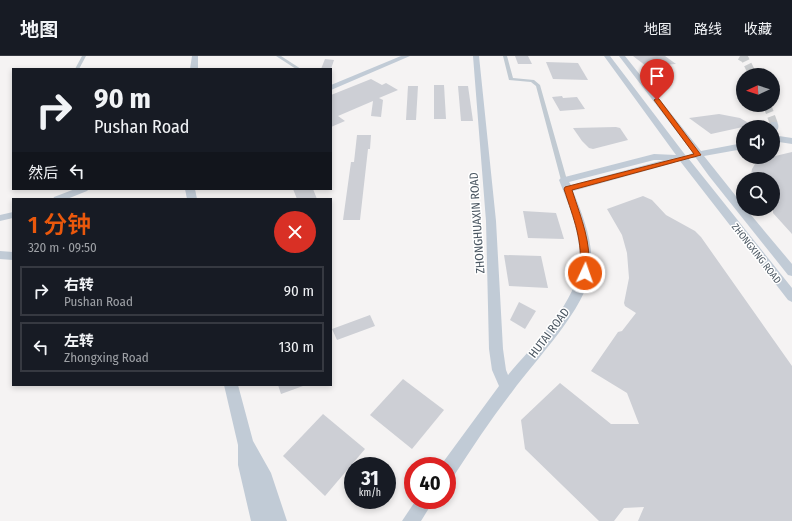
<!DOCTYPE html>
<html lang="zh">
<meta charset="utf-8">
<style>
:root{--surface:#171b24;--page:#242831;--text:#f1f3f6;--muted:#9ea1a6;--line:#363941;--accent:#ea580c}
body{margin:0;font-family:"Fira Sans Condensed","Noto Sans SC",sans-serif;background:var(--page);color:var(--text);height:100vh;display:flex;flex-direction:column;font-size:15px;white-space:nowrap}
*{box-sizing:border-box;margin:0}
p{font-size:13px;color:var(--muted)}
.icon{flex:none;width:22px;height:22px;fill:none;stroke:currentColor;stroke-width:2;stroke-linecap:round;stroke-linejoin:round}
.map{position:relative;flex:1;overflow:hidden}
.panel{position:absolute;left:12px;top:142px;width:320px;height:188px;display:flex;flex-direction:column;background:var(--surface);border-radius:0px;box-shadow:0 2px 6px #0003}
.panel>*{flex:none}
.guide{position:absolute;left:12px;top:12px;width:320px;height:122px;border-radius:0px;box-shadow:0 2px 6px #0003;background:#171b24;color:var(--text);overflow:hidden}
.needle{width:26px;rotate:266deg}
.tools{position:absolute;left:736px;top:12px;display:grid;gap:8px}
.tools a{display:grid;place-items:center;width:44px;height:44px;border-radius:50%;background:var(--surface);box-shadow:0 2px 6px #0003;font-size:20px}
.speed{position:absolute;left:344px;top:401px;display:flex;gap:8px;font-size:20px;font-weight:700;text-align:center}
.speed>*{display:grid;place-content:center;width:52px;height:52px;border-radius:50%;background:var(--surface);box-shadow:0 2px 6px #0003;line-height:1}
.speed small{font-size:10px;font-weight:400}
.speed .limit{border:6px solid #d22;background:#fff;color:#111}
.pin{position:absolute;display:grid;place-items:center;width:34px;height:34px;color:#fff;margin:-41px -17px;border-radius:50% 50% 50% 0;rotate:-45deg;box-shadow:0 0 4px #0007}
.pin .icon{rotate:45deg}
.me{position:absolute;width:44px;margin:-22px;rotate:3deg;stroke-linejoin:round;filter:drop-shadow(0 0 3px #0008)}
.turn{display:flex;align-items:center;gap:14px;height:84px;padding:0 16px;font-size:18px}
.turn .icon{width:52px;height:52px;stroke-width:2.5}
.turn b{display:block;font-size:28px;line-height:34px}
.then{display:flex;align-items:center;height:38px;padding:0 16px;background:#0003;gap:8px;font-size:15px}
.round{display:grid;place-items:center;flex:none;width:42px;height:42px;border-radius:21px;background:var(--page)}
.overview{display:flex;align-items:center;justify-content:space-between;height:68px;padding:0 16px}
h1{font-size:24px;font-weight:600;line-height:30px;color:var(--accent)}
ul{padding:0;list-style:none}
li{display:flex;align-items:center;gap:12px;height:50px;margin:0 8px 6px;padding:0 8px;border:2px solid var(--line);border-radius:0px}
li div{flex:1}
li b{display:block;font-size:15px}
li em{font-style:normal}
header{display:flex;align-items:center;gap:24px;box-sizing:border-box;height:56px;padding:0 20px;background:var(--surface);border-bottom:1px solid var(--line)}
header strong{font-size:19px}
nav{display:flex;gap:22px;margin-inline-start:auto;font-size:14px}
.map>svg:first-child{display:block}
</style>
<header>
<strong>地图</strong>
<nav><a>地图</a><a>路线</a><a>收藏</a></nav>
</header>
<div class="map">
<svg width="792" height="465" viewBox="0 0 792 465">
<rect width="100%" height="100%" fill="#f5f3f3"/>
<!-- building -->
<g fill="#cdcfd5">
<polygon points="515,0 528,0 532,8 518,8"/>
<polygon points="633,0 665,0 676,8 646,10"/>
<polygon points="325,3 334,4 331,13 321,13"/>
<polygon points="546,6 578,7 588,24 553,23"/>
<polygon points="371,23 382,29 386,27 398,34 379,42 383,44 381,61 371,60 373,45 338,60 345,65 331,71 331,39"/>
<polygon points="434,29 444,29 446,63 434,63"/>
<polygon points="408,30 418,30 416,64 406,64"/>
<polygon points="458,30 468,30 473,65 461,65"/>
<polygon points="562,40 563,42 577,41 585,53 560,55 552,41"/>
<polygon points="719,58 740,62 752,69 711,78 689,62"/>
<polygon points="616,71 620,72 628,84 593,93 589,92 582,85 573,72"/>
<polygon points="357,79 371,79 370,93 368,93 360,164 343,164 351,106 354,106"/>
<polygon points="792,96 792,178 773,157 773,123 753,123 751,118 752,113 755,108 771,101"/>
<polygon points="293,133 313,133 317,143 297,143"/>
<polygon points="643,140 652,144 666,159 695,175 701,181 792,310 792,465 638,465 644,451 624,452 614,465 599,465 525,393 521,364 560,327 611,368 639,368 627,337 591,315 618,276 622,275 636,257 625,250 624,247 629,222 627,197 622,179 607,153"/>
<polygon points="523,155 556,157 564,183 528,182"/>
<polygon points="504,199 541,200 548,232 509,230"/>
<polygon points="519,246 536,255 525,273 510,264"/>
<polygon points="370,259 375,270 337,284 332,273"/>
<polygon points="403,323 444,354 412,393 370,359"/>
<polygon points="278,329 303,329 303,330 281,338"/>
<polygon points="323,358 365,393 325,440 283,400"/>
</g>
<g fill="none" stroke-linecap="round" stroke-linejoin="round">
<!-- secondary-tunnel -->
<g stroke="#caccce" stroke-width="8" stroke-dasharray="8 4" stroke-linecap="butt">
<polyline points="740,0 745,3 753,19"/>
<polyline points="767,49 774,68"/>
</g>
<!-- street -->
<g fill="#c1cad2" fill-rule="evenodd">
<polygon points="82,0 86,0 79,13 75,13"/>
<polygon points="276,0 281,0 301,13 296,13"/>
<polygon points="503,0 507,0 513,22 534,24 540,29 567,124 566,125 562,125 561,124 536,30 531,26 509,24"/>
</g>
<!-- secondary -->
<g fill="#c1cbd6" fill-rule="evenodd">
<polygon points="192,0 198,0 198,13 190,13"/>
<polygon points="401,0 410,0 331,34 331,29"/>
<path d="M473 0H479L496 165 503 293 506 314 508 319C534 288 579 245 580 204 580 176 569 149 559 124L561 122 654 98 676 99 604 0H610L686 100 693 97 619 0H625L701 95 743 87V93L704 100 743 149V153H746L792 208V220L788 219 709 120 696 102H688L792 232V246L788 244 680 105 675 104 674 107 573 135C583 160 594 187 591 214 586 253 535 304 512 336 491 363 472 392 453 421L447 423V410L441 409 499 330 492 314 489 293 486 165ZM654 104H664L571 129 569 126Z"/>
<path d="M771 66H777C780 71 778 75 773 77V71H770Z"/>
<polygon points="779,80 792,82 792,88 779,86 773,87 773,81"/>
<polygon points="75,133 89,133 87,135 67,143 53,143 54,141"/>
<polygon points="185,133 195,133 197,143 187,143"/>
<polygon points="13,156 13,162 0,165 0,159"/>
<polygon points="0,195 13,196 13,204 0,203"/>
<polygon points="224,329 238,329 253,385 271,417 287,465 269,465 264,446 269,465 251,465 238,409 238,389"/>
<polygon points="416,444 434,444 421,465 402,465"/>
</g>
</g>
<!-- route -->
<path fill="#ea580c" stroke="#983908" d="M657 42 659 43 701 99 572 134C582 165 591 185 589 217L585 221 582 220 580 217C583 184 574 164 564 133L565 131 694 98 654 44Z"/>
<g text-anchor="middle" stroke-width="3" stroke-linejoin="round" paint-order="stroke">
<!-- far-street labels -->
<g font-size="10" fill="#4a5661" stroke="#fff">
<text transform="translate(757 197) rotate(52)" y="4">ZHONGXING ROAD</text>
</g>
<!-- street labels -->
<g font-size="12" fill="#4a5661" stroke="#fff">
<text transform="translate(477 167) rotate(-94)" y="4">ZHONGHUAXIN ROAD</text>
<text transform="translate(549 277) rotate(-53)" y="4">HUTAI ROAD</text>
</g>
</g>
</svg>
<div class="tools">
<a><svg class="needle" viewBox="-14 -14 28 28"><path d="M0-13l5 13h-10z" fill="#e53935"/><path d="M0 13l5-13h-10z" fill="#9ea1a6"/></svg></a>
<a><svg class="icon" aria-label="sound" viewBox="0 0 24 24"><path d="M4 9h4l5-4v14l-5-4H4zM17 9q2 3 0 6"/></svg></a>
<a><svg class="icon" aria-label="search" viewBox="0 0 24 24"><circle cx="10" cy="10" r="6"/><path d="M15 15l6 6"/></svg></a>
</div>
<div class="speed"><div>31<small>km/h</small></div><div class="limit">40</div></div>
<div class="pin" style="left:657px;top:44px;background:#d93025"><svg class="icon" aria-label="arrive" viewBox="0 0 24 24"><path d="M6 21V4h12l-3 4 3 4H6"/></svg></div>
<svg class="me" style="left:585px;top:217px" viewBox="-20 -20 40 40"><circle r="17" fill="#ea580c" stroke="#fff" stroke-width="3"/><path d="M0-11L8 9 0 5-8 9z" fill="#fff"/></svg>
<div class="guide">
<div class="turn"><svg class="icon" aria-label="right" viewBox="0 0 24 24"><path d="M7 20v-9h11M14 6l5 5-5 5"/></svg><div><b>90 m</b>Pushan Road</div></div>
<div class="then">然后<svg class="icon" aria-label="left" viewBox="0 0 24 24"><path d="M17 20v-9H6M10 6l-5 5 5 5"/></svg></div>
</div>
<section class="panel">
<div class="overview"><div><h1>1 分钟</h1><p>320 m · 09:50</p></div><a class="round" style="background:#d93025;color:#fff"><svg class="icon" aria-label="close" viewBox="0 0 24 24"><path d="M6 6l12 12M18 6L6 18"/></svg></a></div>
<ul>
<li><svg class="icon" aria-label="right" viewBox="0 0 24 24"><path d="M7 20v-9h11M14 6l5 5-5 5"/></svg><div><b>右转</b><p>Pushan Road</p></div><em>90 m</em></li>
<li><svg class="icon" aria-label="left" viewBox="0 0 24 24"><path d="M17 20v-9H6M10 6l-5 5 5 5"/></svg><div><b>左转</b><p>Zhongxing Road</p></div><em>130 m</em></li>
</ul>
</section>
</div>
